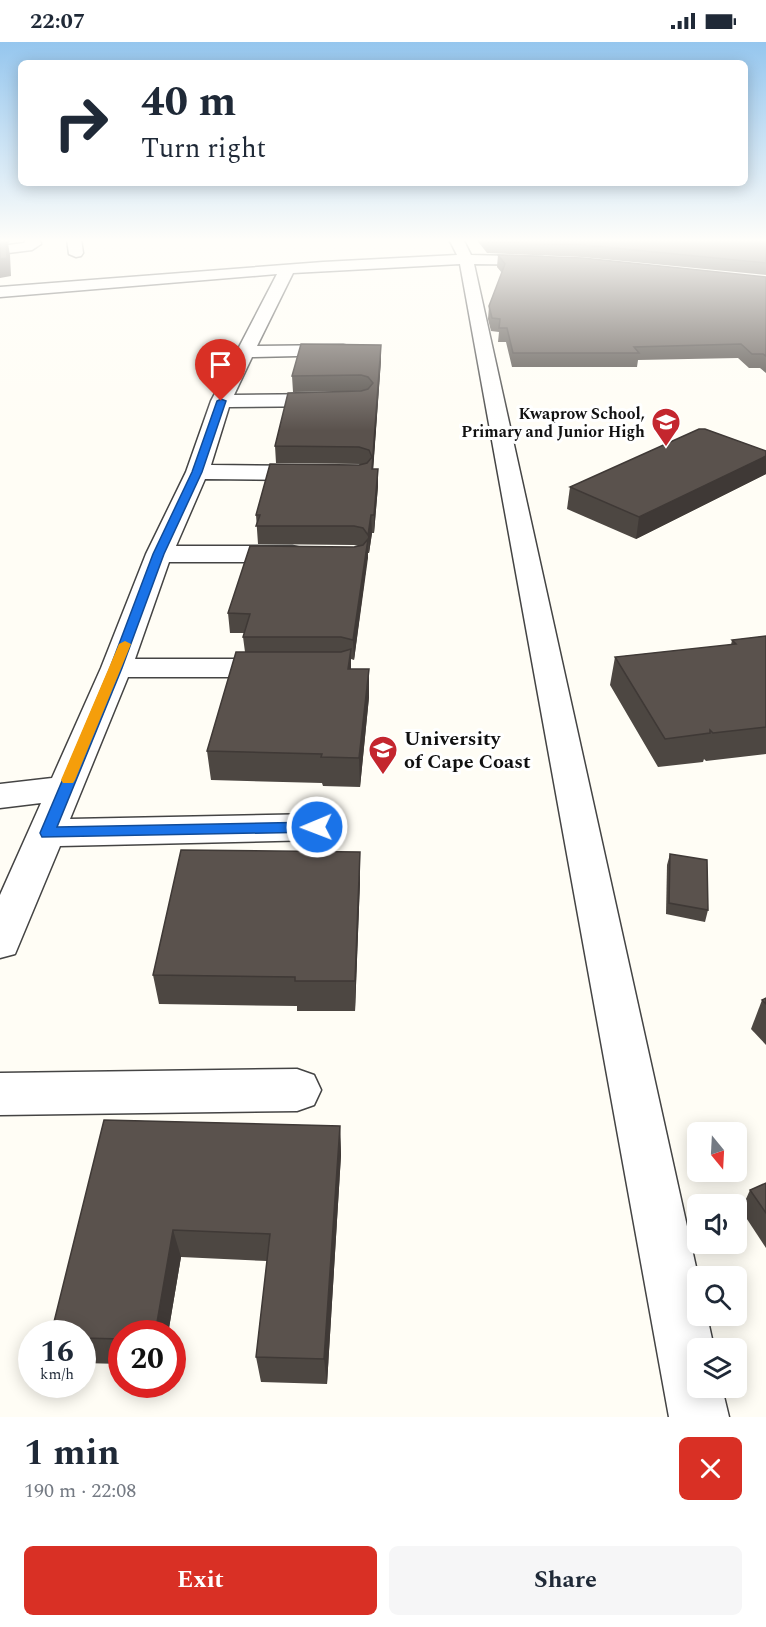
<!DOCTYPE html>
<meta charset="utf-8">
<style>
:root{--surface:#fff;--page:#f6f6f7;--text:#1f2937;--muted:#747a83;--accent:#d93025}
body{margin:0;font-family:Spectral,serif;background:var(--page);color:var(--text);height:100vh;display:flex;flex-direction:column;font-size:22px;white-space:nowrap}
*{box-sizing:border-box;margin:0}
p{font-size:20px;color:var(--muted)}
.icon{flex:none;width:33px;height:33px;fill:none;stroke:currentColor;stroke-width:2;stroke-linecap:round;stroke-linejoin:round}
.map{position:relative;height:1375px;overflow:hidden}
.panel{display:flex;flex-direction:column;background:var(--surface);flex:1}
.panel>*{flex:none}
.banner{position:absolute;left:18px;top:18px;width:730px;height:126px;border-radius:9px;box-shadow:0 3px 15px #0003;background:#fff;color:var(--text);overflow:hidden}
.needle{width:39px;rotate:162deg}
.buttons{position:absolute;left:687px;top:1080px;display:grid;gap:12px}
.buttons a{display:grid;place-items:center;width:60px;height:60px;border-radius:9px;background:var(--surface);box-shadow:0 3px 15px #0003;font-size:30px}
.speed{position:absolute;left:18px;top:1278px;display:flex;gap:12px;font-size:30px;font-weight:700;text-align:center}
.speed>*{display:grid;place-content:center;width:78px;height:78px;border-radius:50%;background:var(--surface);box-shadow:0 3px 15px #0003;line-height:1}
.speed small{font-size:15px;font-weight:400}
.speed .limit{border:9px solid #d22;background:#fff;color:#111}
.pin{position:absolute;display:grid;place-items:center;width:51px;height:51px;color:#fff;margin:-62px -26px;border-radius:50% 50% 50% 0;rotate:-45deg;box-shadow:0 0 6px #0007}
.pin .icon{rotate:45deg}
.me{position:absolute;width:66px;margin:-33px;rotate:269deg;stroke-linejoin:round;filter:drop-shadow(0 0 4px #0008)}
.turn{display:flex;align-items:center;gap:21px;height:126px;padding:0 24px;font-size:27px}
.turn .icon{width:78px;height:78px;stroke-width:2.5}
.turn b{display:block;font-size:42px;line-height:51px}
.round{display:grid;place-items:center;flex:none;width:63px;height:63px;border-radius:9px;background:var(--page)}
.overview{display:flex;align-items:center;justify-content:space-between;height:102px;padding:0 24px}
h1{font-size:36px;font-weight:700;line-height:45px}
.primary-button{display:flex;gap:12px;margin-top:auto;padding:12px 24px}
.primary-button a{flex:1;height:69px;border-radius:9px;background:var(--accent);color:#fff;font-size:24px;font-weight:700;line-height:69px;text-align:center}
.primary-button a+a{background:var(--page);color:var(--text)}
.status{display:flex;justify-content:space-between;align-items:center;height:42px;padding:0 30px;background:var(--surface);direction:ltr}
.status svg{height:16px;fill:currentColor}
.map>svg:first-child{display:block}
</style>
<div class="status"><b>22:07</b><svg viewBox="0 0 49 12"><path d="M0 12V9h3v3zM5 12V6h3v6zM10 12V3h3v9zM15 12V0h3v12zM26 1h20v11H26zM47 4h2v5h-2z"/></svg></div>
<div class="map">
<svg width="766" height="1375" viewBox="0 0 766 1375">
<rect width="100%" height="100%" fill="#fffdf5"/>
<g fill="none" stroke-linecap="round" stroke-linejoin="round">
<!-- minor casing -->
<g stroke="#444" stroke-width="3">
<g id="minor">
<polygon points="26,197 40,197 41,202 32,208 0,212 0,204 24,201"/>
<polygon points="67,197 81,197 83,211 81,214 76,215 69,212"/>
<polygon points="449,197 463,197 471,213 543,215 550,219 543,223 474,222 698,1234 698,1274 707,1274 714,1306 698,1306 698,1346 722,1346 729,1375 669,1375 460,222 293,231 257,304 343,303 349,304 352,308 349,312 343,313 252,315 234,353 332,352 339,354 342,358 339,362 332,364 229,365 211,423 312,424 320,426 323,431 320,436 312,438 205,437 176,504 292,504 301,506 305,512 301,518 292,520 169,520 135,617 277,617 288,620 292,626 288,632 277,635 128,635 70,777 317,772 330,776 335,785 330,794 317,798 60,804 15,912 0,916 0,853 41,761 0,766 0,742 52,736 101,626 146,512 186,430 211,359 277,232 0,255 0,245 323,220 457,213"/>
<polygon points="297,1027 314,1033 321,1048 314,1063 297,1069 0,1073 0,1031"/>
</g>
</g>
<!-- minor -->
<use href="#minor" fill="#fff" fill-rule="evenodd"/>
</g>
<!-- wall -->
<g fill="#4d4742">
<polygon points="476,197 740,197 766,198 766,233 582,215 487,211"/>
<polygon points="498,213 766,235 766,331 760,326 749,326 738,316 638,318 637,325 512,325 506,300 498,300 499,290 491,289 488,277 489,264 502,231 497,225"/>
<polygon points="381,318 373,427 378,427 378,444 374,491 372,491 369,511 368,511 354,618 351,617 351,627 369,655 360,745 323,744 322,741 211,738 207,709 245,610 243,595 244,591 230,591 228,571 354,505 358,504 354,503 258,502 256,473 361,422 276,421 275,404 362,349 293,350 292,334"/>
<polygon points="766,409 766,432 636,497 567,467 570,445"/>
<polygon points="766,594 766,712 706,719 704,717 703,720 658,725 610,643 615,615 731,603 732,598"/>
<polygon points="670,812 708,868 705,880 666,872 667,823"/>
<polygon points="360,839 355,969 297,969 297,964 159,962 153,933"/>
<polygon points="766,956 766,1003 751,987 762,958"/>
<polygon points="104,1078 340,1084 341,1113 327,1342 261,1340 256,1315 267,1219 181,1215 168,1292 122,1292 122,1322 82,1321 82,1292"/>
<polygon points="766,1141 766,1206 741,1168 750,1148"/>
</g>
<!-- shaded-wall -->
<g fill="#3f3936">
<polygon points="0,197 10,197 10,200 8,201 10,213 11,234 0,236"/>
<polygon points="381,303 381,318 372,444 372,427"/>
<polygon points="766,414 766,432 636,497 639,475"/>
<polygon points="378,427 378,444 374,491 374,473"/>
<polygon points="371,473 372,491 369,511 368,493"/>
<polygon points="368,497 368,516 354,618 353,598"/>
<polygon points="351,607 351,635 348,627"/>
<polygon points="369,627 369,655 360,745 359,716"/>
<polygon points="360,810 360,839 355,969 355,939"/>
<polygon points="340,1084 341,1113 327,1342 324,1317"/>
<polygon points="173,1188 181,1215 168,1292 155,1292"/>
</g>
<!-- building -->
<g fill="#5a524d" stroke="#3f3936" stroke-width="1.5">
<polygon points="0,197 6,197 7,216 0,217"/>
<polygon points="485,197 740,197 766,198 766,221 584,203 488,200"/>
<polygon points="498,213 583,216 766,235 766,314 763,312 752,312 741,302 634,305 639,311 513,311 507,286 499,286 500,277 492,276 489,264 505,222"/>
<polygon points="301,302 381,303 372,427 378,427 374,473 371,473 368,493 363,486 354,484 256,484 260,473 256,473 270,422 359,423 367,421 372,415 369,408 359,405 275,404 288,351 361,349 368,347 373,341 368,335 361,333 292,334"/>
<polygon points="699,387 705,387 766,409 766,414 639,475 570,445"/>
<polygon points="368,497 353,598 341,595 243,595 250,572 228,571 250,504 354,505 363,503"/>
<polygon points="766,594 766,685 713,691 710,688 710,691 665,697 615,615 736,602 732,598"/>
<polygon points="351,607 348,627 369,627 359,716 321,715 322,712 207,709 236,610 341,610"/>
<polygon points="181,808 360,810 355,939 295,939 295,935 153,933"/>
<polygon points="670,812 707,818 708,868 669,861"/>
<polygon points="766,956 766,962 762,958"/>
<polygon points="104,1078 340,1084 324,1317 256,1315 270,1192 173,1188 155,1292 122,1292 122,1297 82,1296 82,1292 51,1292"/>
<polygon points="766,1141 766,1171 750,1148"/>
</g>
<!-- sky -->
<linearGradient id="sky" x2="0" y2="1"><stop stop-color="#95c6ee"/><stop offset="0.51" stop-color="#fffefa"/><stop offset="1" stop-color="#fffefa" stop-opacity="0"/></linearGradient>
<rect width="766" height="389" fill="url(#sky)"/>
<!-- route -->
<polygon fill="#1a73e8" stroke="#114b97" stroke-width="1.5" points="221,357 226,359 202,430 164,512 122,626 57,785 317,780 322,781 324,785 322,789 317,790 42,795 40,791 110,626 153,512 192,430 217,359"/>
<!-- slow -->
<polygon fill="#f59e0b" points="125,599 131,602 75,738 73,741 63,741 61,738 119,602"/>
<!-- icons -->
<defs>
<g id="school-pin" transform="scale(1.5)"><path d="M0 17L-7.5 6A9.5 9.5 0 1 1 7.5 6Z" fill="#c4262e" stroke="#fff"/><path d="M0-5L7-2L0 1L-7-2ZM-4 1L0 2.5L4 1V4Q0 6-4 4Z" fill="#fff"/></g>
<g id="university-pin" transform="scale(1.5)"><path d="M0 17L-7.5 6A9.5 9.5 0 1 1 7.5 6Z" fill="#c4262e" stroke="#fff"/><path d="M0-5L7-2L0 1L-7-2ZM-4 1L0 2.5L4 1V4Q0 6-4 4Z" fill="#fff"/></g>
</defs>
<g fill-rule="evenodd">
<use href="#school-pin" x="666" y="380"/>
<use href="#university-pin" x="383" y="708"/>
</g>
<g text-anchor="middle" stroke-width="6" stroke-linejoin="round" paint-order="stroke">
<!-- far-poi labels -->
<g font-size="16" font-weight="bold" fill="#111" stroke="#fff" text-anchor="end">
<text x="645" y="377">Kwaprow School,<tspan x="645" dy="18">Primary and Junior High</tspan></text>
</g>
<!-- poi labels -->
<g font-size="20" font-weight="bold" fill="#111" stroke="#fff" text-anchor="start">
<text x="404" y="703">University<tspan x="404" dy="23">of Cape Coast</tspan></text>
</g>
</g>
</svg>
<div class="buttons">
<a><svg class="needle" viewBox="-14 -14 28 28"><path d="M0-13l5 13h-10z" fill="#e53935"/><path d="M0 13l5-13h-10z" fill="#747a83"/></svg></a>
<a><svg class="icon" aria-label="sound" viewBox="0 0 24 24"><path d="M4 9h4l5-4v14l-5-4H4zM17 9q2 3 0 6"/></svg></a>
<a><svg class="icon" aria-label="search" viewBox="0 0 24 24"><circle cx="10" cy="10" r="6"/><path d="M15 15l6 6"/></svg></a>
<a><svg class="icon" aria-label="layers" viewBox="0 0 24 24"><path d="M12 4l9 5-9 5-9-5zM3 14l9 5 9-5"/></svg></a>
</div>
<div class="speed"><div>16<small>km/h</small></div><div class="limit">20</div></div>
<div class="pin" style="left:221px;top:359px;background:#d93025"><svg class="icon" aria-label="arrive" viewBox="0 0 24 24"><path d="M6 21V4h12l-3 4 3 4H6"/></svg></div>
<svg class="me" style="left:317px;top:785px" viewBox="-20 -20 40 40"><circle r="17" fill="#1a73e8" stroke="#fff" stroke-width="3"/><path d="M0-11L8 9 0 5-8 9z" fill="#fff"/></svg>
<div class="banner">
<div class="turn"><svg class="icon" aria-label="right" viewBox="0 0 24 24"><path d="M7 20v-9h11M14 6l5 5-5 5"/></svg><div><b>40 m</b>Turn right</div></div>
</div>
</div>
<section class="panel">
<div class="overview"><div><h1>1 min</h1><p>190 m · 22:08</p></div><a class="round" style="background:#d93025;color:#fff"><svg class="icon" aria-label="close" viewBox="0 0 24 24"><path d="M6 6l12 12M18 6L6 18"/></svg></a></div>
<div class="primary-button"><a>Exit</a><a>Share</a></div>
</section>
